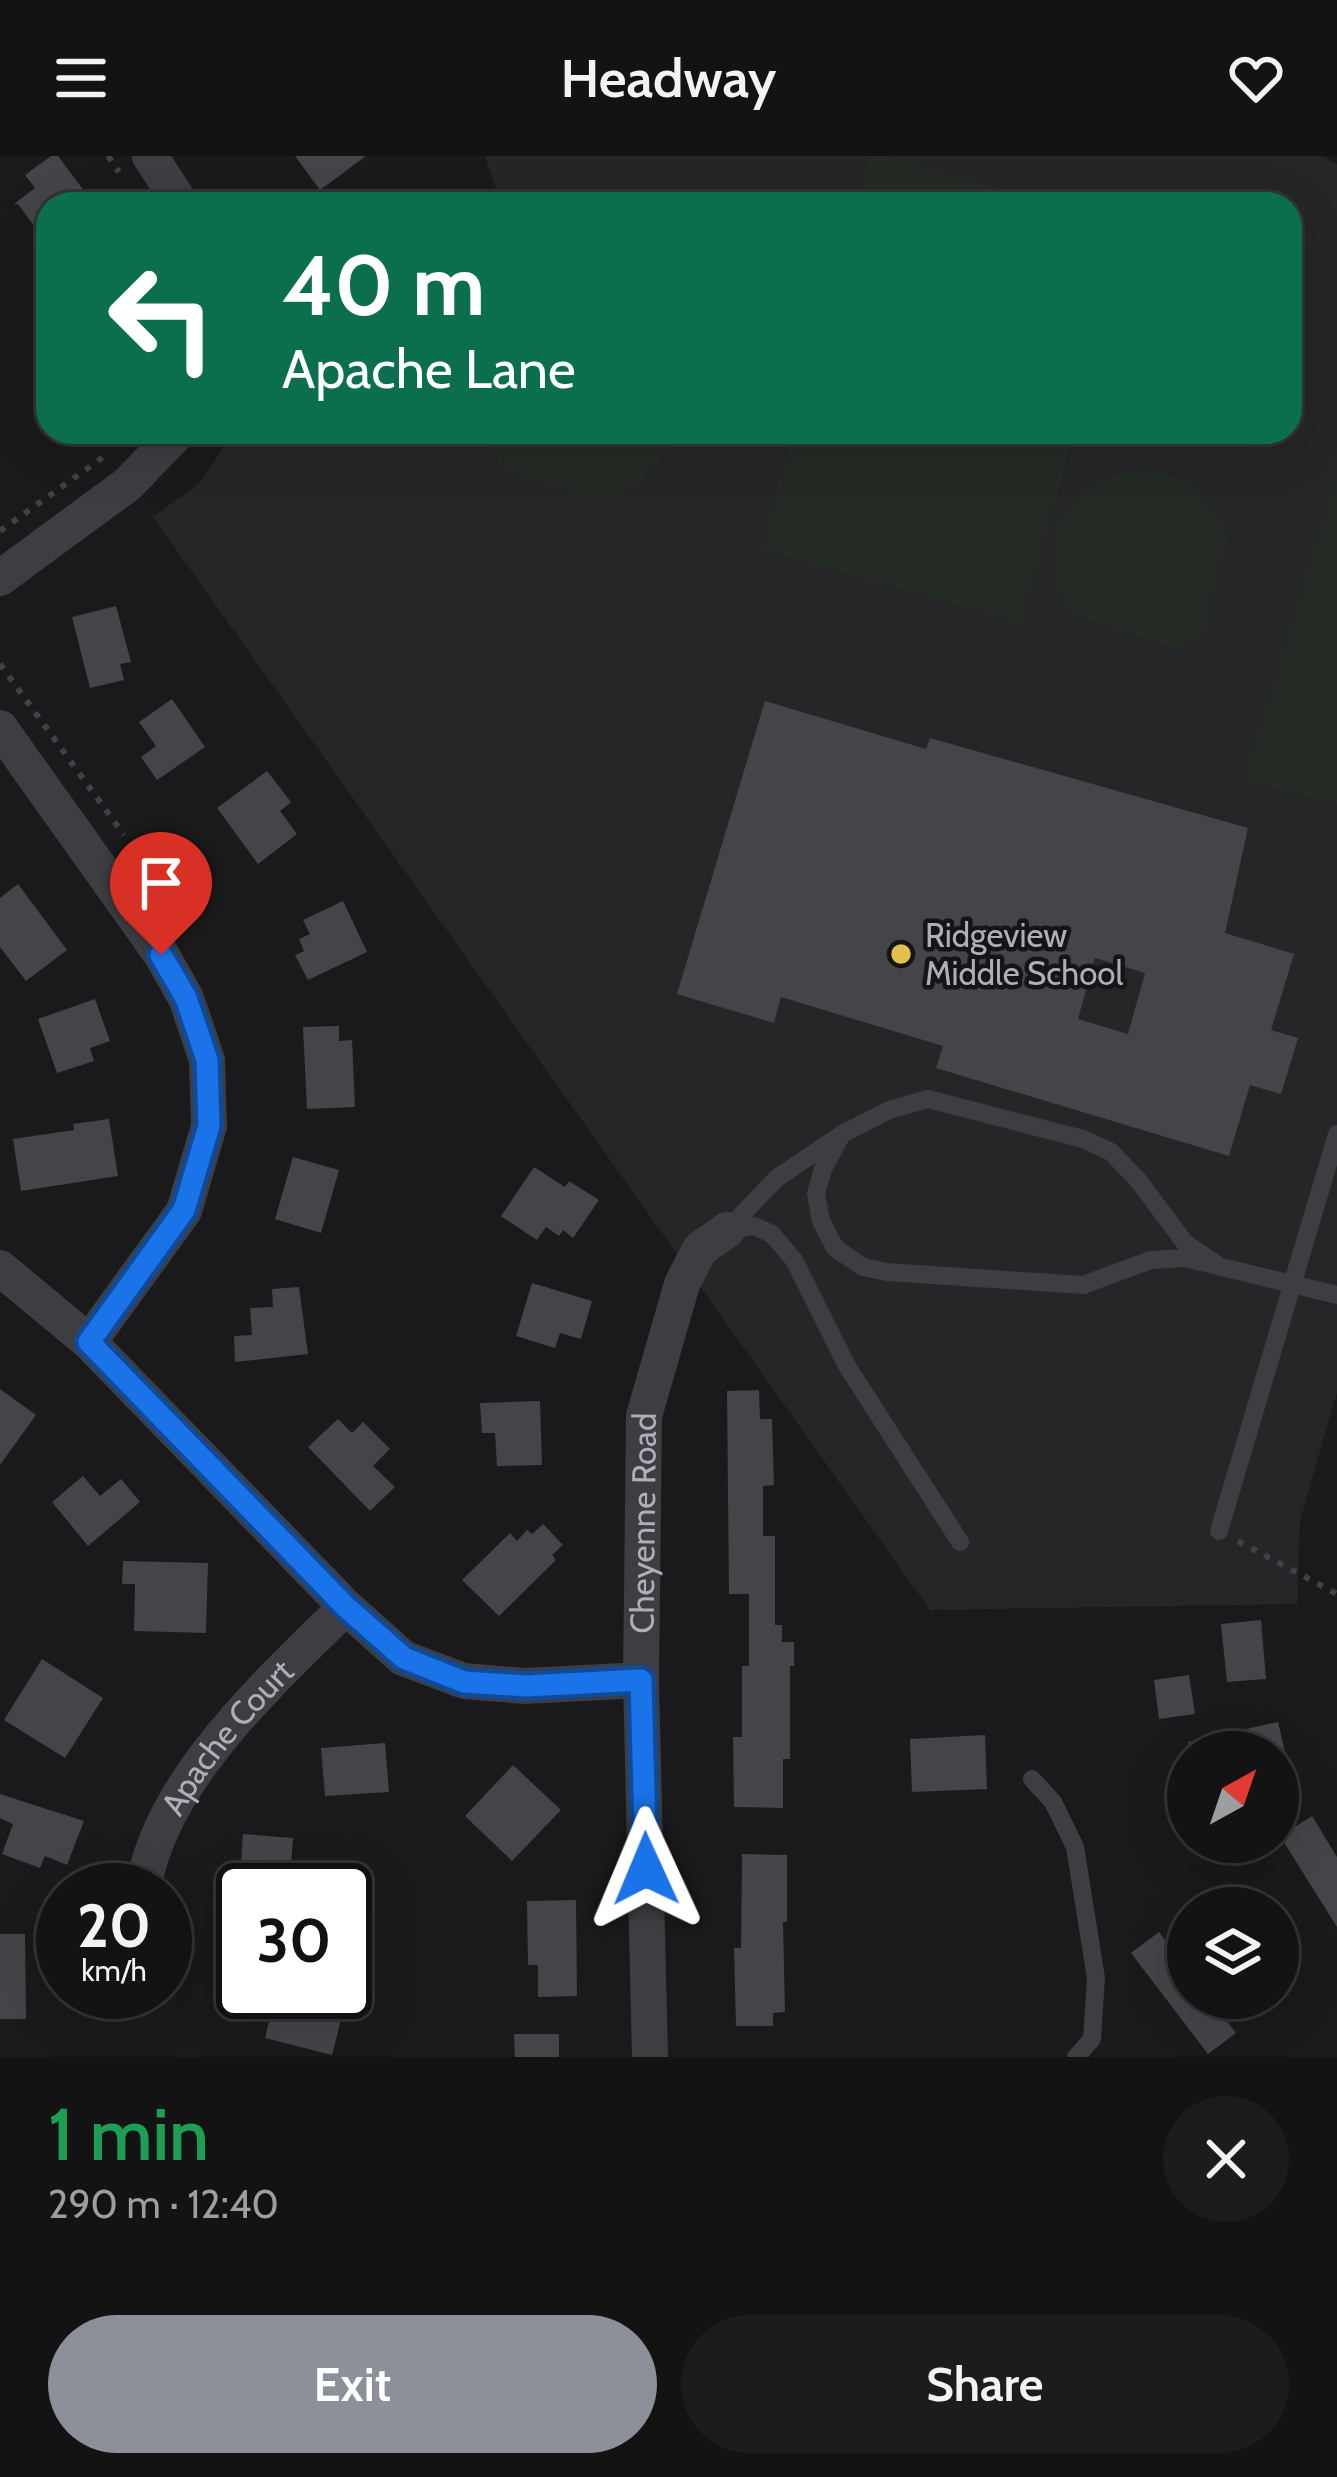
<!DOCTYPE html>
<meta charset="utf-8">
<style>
:root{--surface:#141314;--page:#1d1c1d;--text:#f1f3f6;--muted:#9d9ea0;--line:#333234;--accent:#8c9099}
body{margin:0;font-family:Cabin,sans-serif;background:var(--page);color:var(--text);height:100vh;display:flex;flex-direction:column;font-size:45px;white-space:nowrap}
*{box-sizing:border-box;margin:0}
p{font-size:39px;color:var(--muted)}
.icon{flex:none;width:66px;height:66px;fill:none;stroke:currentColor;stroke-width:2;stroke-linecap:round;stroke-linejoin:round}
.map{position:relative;height:1901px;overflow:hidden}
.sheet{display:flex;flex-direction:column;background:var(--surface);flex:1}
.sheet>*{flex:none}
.banner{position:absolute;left:36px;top:36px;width:1266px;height:252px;border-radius:36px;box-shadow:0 12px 48px #0002,0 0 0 3px var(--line);background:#0b6e4f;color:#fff;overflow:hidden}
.needle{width:78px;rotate:40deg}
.tools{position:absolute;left:1167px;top:1575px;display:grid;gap:24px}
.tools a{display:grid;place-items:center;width:132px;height:132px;border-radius:50%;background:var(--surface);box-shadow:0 12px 48px #0002,0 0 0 3px var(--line);font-size:60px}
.speed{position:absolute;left:36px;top:1707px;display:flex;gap:24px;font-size:60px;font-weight:700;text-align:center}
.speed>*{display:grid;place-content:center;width:156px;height:156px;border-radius:50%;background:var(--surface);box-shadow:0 12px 48px #0002,0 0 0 3px var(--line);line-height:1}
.speed small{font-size:30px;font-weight:400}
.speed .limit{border:6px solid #111;border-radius:18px;background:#fff;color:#111}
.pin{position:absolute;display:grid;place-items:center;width:102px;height:102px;color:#fff;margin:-123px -51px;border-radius:50% 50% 50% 0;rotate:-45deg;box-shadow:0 0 12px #0007}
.pin .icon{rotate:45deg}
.me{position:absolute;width:132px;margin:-66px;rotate:359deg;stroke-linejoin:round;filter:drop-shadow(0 0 9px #0008)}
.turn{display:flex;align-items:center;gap:42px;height:252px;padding:0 48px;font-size:54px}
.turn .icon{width:156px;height:156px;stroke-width:2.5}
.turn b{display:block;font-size:84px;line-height:102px}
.round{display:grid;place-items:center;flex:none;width:126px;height:126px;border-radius:63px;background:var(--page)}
.overview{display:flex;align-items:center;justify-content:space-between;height:204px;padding:0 48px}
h1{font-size:72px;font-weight:600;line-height:90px;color:#1e9e55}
.primary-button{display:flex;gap:24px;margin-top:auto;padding:24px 48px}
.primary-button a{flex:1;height:138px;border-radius:72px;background:var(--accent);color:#fff;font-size:48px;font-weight:600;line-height:138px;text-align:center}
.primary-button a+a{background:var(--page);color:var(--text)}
header{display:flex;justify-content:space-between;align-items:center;height:156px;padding:0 48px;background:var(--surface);font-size:54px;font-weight:600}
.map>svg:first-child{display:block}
</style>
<header><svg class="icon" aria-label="menu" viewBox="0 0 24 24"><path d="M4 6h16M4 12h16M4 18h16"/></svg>Headway<svg class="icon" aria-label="heart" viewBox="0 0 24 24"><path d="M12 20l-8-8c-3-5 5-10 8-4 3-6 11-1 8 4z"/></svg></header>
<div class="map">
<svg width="1337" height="1901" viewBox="0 0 1337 1901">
<rect width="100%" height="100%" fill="#1a191b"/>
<!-- built -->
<polygon fill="#262628" points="485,0 1322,0 1337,8 1337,1236 1300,1365 1297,1448 930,1454 153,361 200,327 233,276 1290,276 1290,48 501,48"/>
<!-- green -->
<g fill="#242b25">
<polygon points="870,0 884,0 1055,48 856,48"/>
<path d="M493 276H670C661 313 638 330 605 345L501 313 489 286Z"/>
<polygon points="793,276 1074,276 1021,468 760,395"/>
<path d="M1135 314C1181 314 1207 337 1227 376L1203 481 1177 495 1071 459C1026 394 1062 330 1135 314Z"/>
<polygon points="1337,317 1337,650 1243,626"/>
</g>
<!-- building -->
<g fill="#444548" fill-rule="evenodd">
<polygon points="51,0 58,0 94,48 48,48 48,89 18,48 14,48 35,32 25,19"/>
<polygon points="295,0 366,0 320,34"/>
<polygon points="116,450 131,506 120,508 124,524 90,532 72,461"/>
<polygon points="172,543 205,591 157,624 141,601 156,590 139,566"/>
<path d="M765 545 926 593 930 582 1248 672 1225 777 1294 798 1271 874 1298 882 1281 938 1250 929 1229 1000 936 912 943 890 781 841 774 867 677 838ZM1095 802 1145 817 1128 878 1078 863Z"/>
<polygon points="267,615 291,646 280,655 297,678 258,708 217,652"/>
<polygon points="18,728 67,794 26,825 0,791 0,742"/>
<polygon points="343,745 367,796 308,824 295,799 304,795 299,783 310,778 303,764"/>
<polygon points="95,843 110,885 90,892 94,905 57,917 38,863"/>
<polygon points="339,870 339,885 352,884 355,951 307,953 303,871"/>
<polygon points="109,963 118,1020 21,1035 13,983 74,974 73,968"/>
<polygon points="293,1001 339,1014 321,1077 275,1063"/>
<polygon points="534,1011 565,1031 569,1025 599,1044 573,1082 563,1074 559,1080 546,1071 537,1084 501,1060"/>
<polygon points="532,1127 592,1145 581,1183 560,1177 555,1192 516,1180"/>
<polygon points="299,1131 308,1198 235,1206 234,1180 252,1179 250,1152 273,1151 272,1133"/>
<polygon points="0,1233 36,1259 0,1309"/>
<polygon points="759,1234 760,1263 772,1263 774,1329 763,1330 763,1380 775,1380 775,1469 782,1469 782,1486 794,1486 794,1510 790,1510 790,1603 783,1603 783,1652 734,1651 733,1581 742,1581 742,1510 749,1510 749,1438 729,1438 727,1235"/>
<polygon points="540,1245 542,1309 497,1310 495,1277 482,1277 480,1247"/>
<polygon points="338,1263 352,1277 363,1266 390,1293 373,1310 395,1331 370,1355 308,1291"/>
<polygon points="83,1320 100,1340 121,1323 140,1346 88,1390 52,1346"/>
<polygon points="543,1368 563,1389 552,1399 556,1404 499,1460 462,1424 510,1377 517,1385 527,1374 532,1378"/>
<polygon points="123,1405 208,1407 206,1477 134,1475 135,1428 122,1428"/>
<polygon points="1261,1464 1266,1523 1227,1526 1221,1468"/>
<polygon points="42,1503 103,1542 65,1602 4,1564"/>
<polygon points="1189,1519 1195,1558 1159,1563 1154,1524"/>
<polygon points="1278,1566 1285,1596 1189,1596 1188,1586"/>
<polygon points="985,1579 987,1633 912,1636 910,1583"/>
<polygon points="385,1587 389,1636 325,1640 321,1592"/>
<polygon points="513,1609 561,1654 512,1705 465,1660"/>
<polygon points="0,1638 84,1665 67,1709 45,1700 40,1712 2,1698 13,1668 0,1662"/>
<polygon points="1312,1660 1337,1701 1337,1771 1280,1680"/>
<polygon points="243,1678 293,1682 289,1734 239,1734"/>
<polygon points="742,1698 787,1699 787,1766 783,1766 785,1856 773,1857 773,1870 736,1870 734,1792 741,1792"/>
<polygon points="576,1744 577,1840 538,1841 538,1809 528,1809 527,1745"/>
<polygon points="1159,1776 1188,1815 1188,1842 1209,1842 1236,1877 1208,1898 1131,1797"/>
<polygon points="0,1778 25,1778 26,1863 0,1863"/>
<polygon points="276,1836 348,1836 332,1899 265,1882"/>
<polygon points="514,1878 559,1878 559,1901 515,1901"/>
</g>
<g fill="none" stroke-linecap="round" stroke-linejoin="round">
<!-- path -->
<g stroke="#414247" stroke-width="6" stroke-dasharray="6 9" stroke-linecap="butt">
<polyline points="108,0 119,16"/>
<polyline points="0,375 109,297"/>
<polyline points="0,508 124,679"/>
<polyline points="1238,1385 1337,1438"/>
</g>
<!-- service -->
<g stroke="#3d3d42" stroke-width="18">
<polyline points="727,1074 754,1070 772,1078 794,1104 847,1210 960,1386"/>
<polyline points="727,1074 777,1022 838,981"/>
<polyline points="1216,1108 1185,1087 1138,1024 1111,996 1083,983 928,943 889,954 842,978 823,1013 816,1037 821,1065 835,1092 863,1111 887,1116 1083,1129 1151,1104 1185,1102 1337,1139"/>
<polyline points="1219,1375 1337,978"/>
<polyline points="1032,1623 1053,1646 1075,1691 1096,1822 1092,1883 1076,1901"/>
</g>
<!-- minor -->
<g stroke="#3d3d42" stroke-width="36">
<polyline points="150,0 181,48"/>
<polyline points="0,422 128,328 178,276"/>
<polyline points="0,572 161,798 186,842 207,904 209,970 184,1055 89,1186"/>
<polyline points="0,1112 89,1186 346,1451 403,1502 464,1525 525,1530 641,1524"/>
<path id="s1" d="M143 1734C159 1625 271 1525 346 1451"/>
<path id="s2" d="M650 1901 641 1524 644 1260 682 1128 700 1093 727 1074"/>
</g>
</g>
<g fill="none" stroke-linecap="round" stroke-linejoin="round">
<!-- route casing -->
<g stroke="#114b97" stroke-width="30">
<polyline id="route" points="161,799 186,842 207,904 209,970 184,1054 89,1186 346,1451 404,1502 464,1526 526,1530 641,1524 646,1713"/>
</g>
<!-- route -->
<use href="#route" stroke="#1a73e8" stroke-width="21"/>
</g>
<!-- markers -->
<circle fill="#e4bf49" stroke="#151416" stroke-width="4.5" cx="901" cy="798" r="12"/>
<g text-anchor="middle" stroke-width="9" stroke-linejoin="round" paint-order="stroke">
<!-- poi labels -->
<g font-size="33" fill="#adb0ba" stroke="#151416" text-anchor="start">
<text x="925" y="791">Ridgeview<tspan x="925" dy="38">Middle School</tspan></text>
</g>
<!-- street labels -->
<g font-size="33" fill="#adb0ba" stroke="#151416">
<text dy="12" stroke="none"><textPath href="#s2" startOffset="534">Cheyenne Road</textPath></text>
<text dy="12" stroke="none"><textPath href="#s1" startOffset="177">Apache Court</textPath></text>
</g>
</g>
</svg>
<div class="tools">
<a><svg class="needle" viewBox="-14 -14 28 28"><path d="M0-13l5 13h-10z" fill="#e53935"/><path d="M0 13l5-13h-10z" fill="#9d9ea0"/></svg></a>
<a><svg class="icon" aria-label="layers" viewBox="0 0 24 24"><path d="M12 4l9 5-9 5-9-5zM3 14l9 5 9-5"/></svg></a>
</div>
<div class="speed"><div>20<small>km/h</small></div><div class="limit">30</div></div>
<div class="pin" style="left:161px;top:799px;background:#d93025"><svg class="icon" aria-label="arrive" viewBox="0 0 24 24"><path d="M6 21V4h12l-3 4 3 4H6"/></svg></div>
<svg class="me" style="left:646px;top:1713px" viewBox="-20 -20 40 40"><path d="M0-17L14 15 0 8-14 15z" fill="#1a73e8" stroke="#fff" stroke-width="4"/></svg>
<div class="banner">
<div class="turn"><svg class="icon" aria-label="left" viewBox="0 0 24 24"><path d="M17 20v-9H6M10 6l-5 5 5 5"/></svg><div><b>40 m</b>Apache Lane</div></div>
</div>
</div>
<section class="sheet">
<div class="overview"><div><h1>1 min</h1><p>290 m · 12:40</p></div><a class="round"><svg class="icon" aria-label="close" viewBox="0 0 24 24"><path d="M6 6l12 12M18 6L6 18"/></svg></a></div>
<div class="primary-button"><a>Exit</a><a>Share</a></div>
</section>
